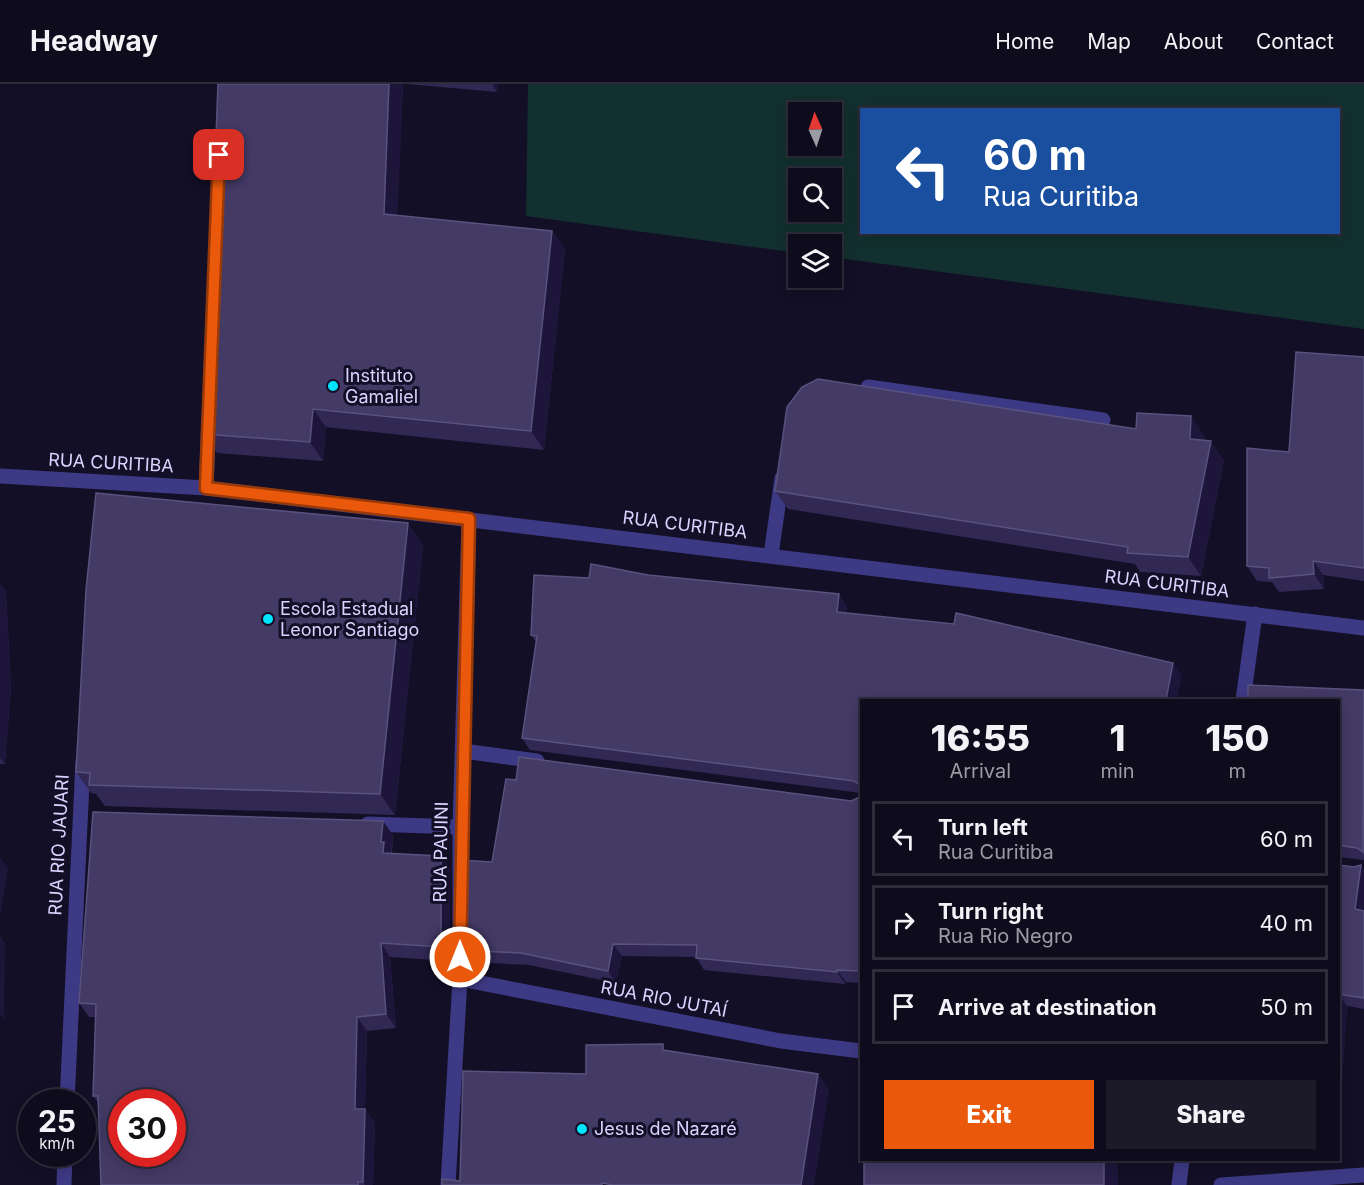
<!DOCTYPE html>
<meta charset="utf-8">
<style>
:root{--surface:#0e0b1c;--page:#1c1929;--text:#f1f3f6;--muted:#9b9ba3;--line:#2e2b3b;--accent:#ea580c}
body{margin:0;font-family:Inter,sans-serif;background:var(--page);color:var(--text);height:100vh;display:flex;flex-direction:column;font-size:22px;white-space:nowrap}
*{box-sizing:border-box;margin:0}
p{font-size:20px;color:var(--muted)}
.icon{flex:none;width:33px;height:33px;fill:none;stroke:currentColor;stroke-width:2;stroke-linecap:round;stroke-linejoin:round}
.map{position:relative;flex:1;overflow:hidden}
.drawer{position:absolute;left:860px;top:615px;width:480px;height:462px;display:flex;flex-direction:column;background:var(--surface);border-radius:0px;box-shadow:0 3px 15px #0003,0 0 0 2px var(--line)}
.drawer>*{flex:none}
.top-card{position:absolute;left:860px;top:24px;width:480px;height:126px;border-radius:0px;box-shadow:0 3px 15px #0003,0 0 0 2px var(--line);background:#1a4fa0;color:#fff;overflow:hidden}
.needle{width:39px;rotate:357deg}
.fabs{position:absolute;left:788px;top:18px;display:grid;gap:12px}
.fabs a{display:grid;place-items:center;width:54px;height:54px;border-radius:0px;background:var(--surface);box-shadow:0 3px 15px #0003,0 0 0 2px var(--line);font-size:30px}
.speed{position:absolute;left:18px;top:1005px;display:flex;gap:12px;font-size:30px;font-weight:700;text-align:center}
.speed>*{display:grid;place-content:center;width:78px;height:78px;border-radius:50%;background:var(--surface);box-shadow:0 3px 15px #0003,0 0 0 2px var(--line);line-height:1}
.speed small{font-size:15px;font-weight:400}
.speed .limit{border:9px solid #d22;background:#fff;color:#111}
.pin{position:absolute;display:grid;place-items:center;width:51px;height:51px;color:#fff;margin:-26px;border-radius:12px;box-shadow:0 3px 9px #0006}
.me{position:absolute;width:66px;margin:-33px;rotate:0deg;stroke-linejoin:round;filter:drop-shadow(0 0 4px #0008)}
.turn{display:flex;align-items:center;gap:21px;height:126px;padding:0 24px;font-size:27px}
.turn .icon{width:78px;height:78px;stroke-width:2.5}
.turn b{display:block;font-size:42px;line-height:51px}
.eta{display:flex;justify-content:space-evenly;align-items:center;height:102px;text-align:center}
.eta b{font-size:36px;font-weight:800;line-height:42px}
.primary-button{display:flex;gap:12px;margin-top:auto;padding:12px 24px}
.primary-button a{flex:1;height:69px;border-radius:0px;background:var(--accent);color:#fff;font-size:24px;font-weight:800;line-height:69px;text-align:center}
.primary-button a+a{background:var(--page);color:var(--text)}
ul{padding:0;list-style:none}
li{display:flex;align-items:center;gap:18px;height:75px;margin:0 12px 9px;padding:0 12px;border:3px solid var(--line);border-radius:0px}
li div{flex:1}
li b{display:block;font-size:22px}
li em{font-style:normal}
header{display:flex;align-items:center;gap:36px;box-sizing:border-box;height:84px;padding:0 30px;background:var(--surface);border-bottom:2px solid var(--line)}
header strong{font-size:28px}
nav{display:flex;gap:33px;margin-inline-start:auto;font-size:21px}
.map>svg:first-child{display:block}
</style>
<header>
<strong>Headway</strong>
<nav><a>Home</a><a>Map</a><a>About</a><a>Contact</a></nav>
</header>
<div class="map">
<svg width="1364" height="1101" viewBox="0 0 1364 1101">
<rect width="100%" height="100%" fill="#130f26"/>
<!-- green -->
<path fill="#12302f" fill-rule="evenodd" d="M528 0H1364V245L831 173V160H798V169L526 132ZM861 26H1338V148H861ZM798 28H831V62H798ZM798 94H831V128H798Z"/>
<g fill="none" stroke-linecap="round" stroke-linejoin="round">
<!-- service -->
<g stroke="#3d3a85" stroke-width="15">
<polyline points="868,303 1103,336"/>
<polyline points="771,471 782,394"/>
<polyline points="1221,1101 1364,1091"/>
</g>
<!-- minor -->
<g stroke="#3d3a85" stroke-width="15">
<polyline points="206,404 209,335"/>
<polyline points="1243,616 1255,530"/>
<polyline points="463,667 537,677"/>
<polyline points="368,740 460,743"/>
<polyline points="460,895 781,957 861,967"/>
<polyline points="67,1018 83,677"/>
<polyline points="64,1101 65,1070"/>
<polyline points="448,1101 460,895 460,743 469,435"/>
<polyline points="1179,1101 1182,1076"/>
</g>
<!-- tertiary -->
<polyline stroke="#3d3a85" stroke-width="15" points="0,392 206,404 1364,544"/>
</g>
<!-- wall -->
<g fill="#312854">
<polygon points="218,0 403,0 397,131 552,147 565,166 544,366 326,343 323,377 217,369 204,350 219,57 216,53"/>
<polygon points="407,0 498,0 497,8"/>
<polygon points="1364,273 1364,497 1323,491 1324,505 1279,508 1272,498 1257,497 1247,482 1289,368"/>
<polygon points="1136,345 1204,351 1204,356 1224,376 1201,492 1140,488 1135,480 788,425 775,407"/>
<polygon points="423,461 395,731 105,722 96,710 91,709 76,688"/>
<polygon points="648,491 847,522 846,529 1182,591 861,616 861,709 530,666 522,654 536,558 531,551 589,494"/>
<polygon points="0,500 6,508 11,603 5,680 0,680"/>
<polygon points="1364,606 1364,776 1338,773 1338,616"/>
<polygon points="516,696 851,717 860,713 861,711 861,899 846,898 845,900 704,886 696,873 622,872 616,899 529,881 470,878 461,866 492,778"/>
<polygon points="383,737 393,751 392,769 450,786 450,877 390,873 396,944 367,947 365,1025 375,1039 373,1101 101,1101 99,1020 93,1012 96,933 89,933 79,919"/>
<polygon points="1338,781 1364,785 1364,925 1347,922 1342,996 1338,996"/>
</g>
<!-- shaded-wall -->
<g fill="#1d163a">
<polygon points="389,0 403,0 397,148 384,130"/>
<polygon points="492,0 498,0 497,8"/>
<polygon points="552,147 565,166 544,366 531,347"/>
<polygon points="313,325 326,343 323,377 310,358"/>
<polygon points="1191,332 1204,351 1203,374 1190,355"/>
<polygon points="1211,357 1224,376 1201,492 1188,473"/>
<polygon points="408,439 423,461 395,731 380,710"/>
<polygon points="1313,477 1323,491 1324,505 1314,490"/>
<polygon points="0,500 6,508 11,603 5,680 0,674"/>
<polygon points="839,510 847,522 845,539 837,528"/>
<polygon points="1173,579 1182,591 1177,616 1166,616"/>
<polygon points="383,737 393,751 391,768 393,772 383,769 381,758"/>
<polygon points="441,772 450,786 450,877 441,863"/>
<polygon points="0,773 8,784 0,833"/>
<polygon points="1361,781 1364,785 1364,832 1355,825"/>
<polygon points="0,852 5,859 4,936 0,930"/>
<polygon points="381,859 390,873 396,944 386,930"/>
<polygon points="613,860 622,872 616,899 608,887"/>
<polygon points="837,886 846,898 845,900 837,888"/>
<polygon points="1338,910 1347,922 1342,996 1338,990"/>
<polygon points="357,933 367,947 365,1025 375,1039 373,1101 365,1101 363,1098 355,1025"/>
<polygon points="818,990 829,1006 814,1101 801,1101"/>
<rect x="1104" y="1076" width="14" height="25"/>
</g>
<!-- building -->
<g fill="#433a66" stroke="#5a527e" stroke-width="1.5" fill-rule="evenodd">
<polygon points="218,0 389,0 384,130 552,147 531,347 313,325 310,358 204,350 219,54 216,53"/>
<polygon points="1296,268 1364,273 1364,484 1313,477 1314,490 1269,494 1269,484 1247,482 1247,364 1289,368"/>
<polygon points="818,295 1136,345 1137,329 1191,332 1190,355 1211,357 1188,473 1127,469 1128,463 775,407 787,323 802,303"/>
<polygon points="96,409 408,439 380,710 89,701 90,689 76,688 86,506"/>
<polygon points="591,480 648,491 839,510 837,528 954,540 956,529 1173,579 1166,616 861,616 861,705 859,700 854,697 522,654 537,552 531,551 534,491 589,494"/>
<polygon points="1248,601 1364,606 1363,768 1357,764 1338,761 1338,616 1248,616"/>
<polygon points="519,673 851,717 860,713 861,711 861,887 837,886 837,888 696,874 697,861 613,860 608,887 521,869 461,866 461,776 492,778 506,695 516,696"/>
<path d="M93 728 383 737 381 758H384L383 769 441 772V863L381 859 386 930 357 933 355 1025H365L363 1098H358V1101H101L98 1012H93L96 920 79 919ZM122 1018H172V1070H122Z"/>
<polygon points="1338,781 1354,783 1361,781 1355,825 1364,827 1364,914 1338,910 1338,918"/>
<polygon points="663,960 663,966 818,990 801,1101 613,1101 602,1099 602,1101 442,1101 442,1095 460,1097 463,987 586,990 586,961"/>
<rect x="864" y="1076" width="240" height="25"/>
</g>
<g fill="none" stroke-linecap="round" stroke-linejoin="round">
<!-- route casing -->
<g stroke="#983908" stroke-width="15">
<polyline id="route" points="219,71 206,404 469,435 460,873"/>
</g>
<!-- route -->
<use href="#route" stroke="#ea580c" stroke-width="10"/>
</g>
<!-- markers -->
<g fill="#00e5ff" stroke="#130f26" stroke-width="2">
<circle cx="333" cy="302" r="6"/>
<circle cx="268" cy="535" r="6"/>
<circle cx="582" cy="1045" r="6"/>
</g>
<g text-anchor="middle" stroke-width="6" stroke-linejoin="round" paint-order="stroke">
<!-- poi labels -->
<g font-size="18" fill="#d9d4ff" stroke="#130f26" text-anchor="start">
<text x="345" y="298">Instituto<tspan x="345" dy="21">Gamaliel</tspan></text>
<text x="280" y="531">Escola Estadual<tspan x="280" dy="21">Leonor Santiago</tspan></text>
<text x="594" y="1051">Jesus de Nazaré</text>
</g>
<!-- street labels -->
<g font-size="18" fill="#d9d4ff" stroke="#130f26">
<text transform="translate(111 379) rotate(3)" y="6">RUA CURITIBA</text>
<text transform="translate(685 441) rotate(7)" y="6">RUA CURITIBA</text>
<text transform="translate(1167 500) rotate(7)" y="6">RUA CURITIBA</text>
<text transform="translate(59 761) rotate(-87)" y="6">RUA RIO JAUARI</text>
<text transform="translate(441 768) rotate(-89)" y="6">RUA PAUINI</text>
<text transform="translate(664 915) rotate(11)" y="6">RUA RIO JUTAÍ</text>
</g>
</g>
</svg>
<div class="fabs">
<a><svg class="needle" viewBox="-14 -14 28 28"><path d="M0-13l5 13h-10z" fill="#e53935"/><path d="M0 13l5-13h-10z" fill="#9b9ba3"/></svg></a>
<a><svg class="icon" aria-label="search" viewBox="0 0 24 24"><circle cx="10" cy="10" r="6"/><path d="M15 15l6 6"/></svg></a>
<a><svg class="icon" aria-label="layers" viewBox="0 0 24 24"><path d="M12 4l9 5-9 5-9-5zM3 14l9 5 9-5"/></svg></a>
</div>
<div class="speed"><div>25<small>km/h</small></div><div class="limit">30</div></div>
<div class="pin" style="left:219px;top:71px;background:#d93025"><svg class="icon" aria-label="arrive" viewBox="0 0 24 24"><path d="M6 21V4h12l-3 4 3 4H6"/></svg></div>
<svg class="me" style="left:460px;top:873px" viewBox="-20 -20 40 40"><circle r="17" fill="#ea580c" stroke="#fff" stroke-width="3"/><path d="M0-11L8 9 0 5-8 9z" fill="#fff"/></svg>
<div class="top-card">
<div class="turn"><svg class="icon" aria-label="left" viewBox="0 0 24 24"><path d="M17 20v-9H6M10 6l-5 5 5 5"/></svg><div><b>60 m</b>Rua Curitiba</div></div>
</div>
<section class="drawer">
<div class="eta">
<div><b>16:55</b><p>Arrival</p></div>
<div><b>1</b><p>min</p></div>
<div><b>150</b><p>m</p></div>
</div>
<ul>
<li><svg class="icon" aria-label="left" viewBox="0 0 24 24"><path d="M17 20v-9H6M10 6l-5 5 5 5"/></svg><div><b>Turn left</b><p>Rua Curitiba</p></div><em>60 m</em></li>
<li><svg class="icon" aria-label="right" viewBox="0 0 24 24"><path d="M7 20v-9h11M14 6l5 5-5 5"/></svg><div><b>Turn right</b><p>Rua Rio Negro</p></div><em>40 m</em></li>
<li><svg class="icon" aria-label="arrive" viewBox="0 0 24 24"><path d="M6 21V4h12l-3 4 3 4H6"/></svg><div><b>Arrive at destination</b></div><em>50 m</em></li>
</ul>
<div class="primary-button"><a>Exit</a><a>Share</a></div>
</section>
</div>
